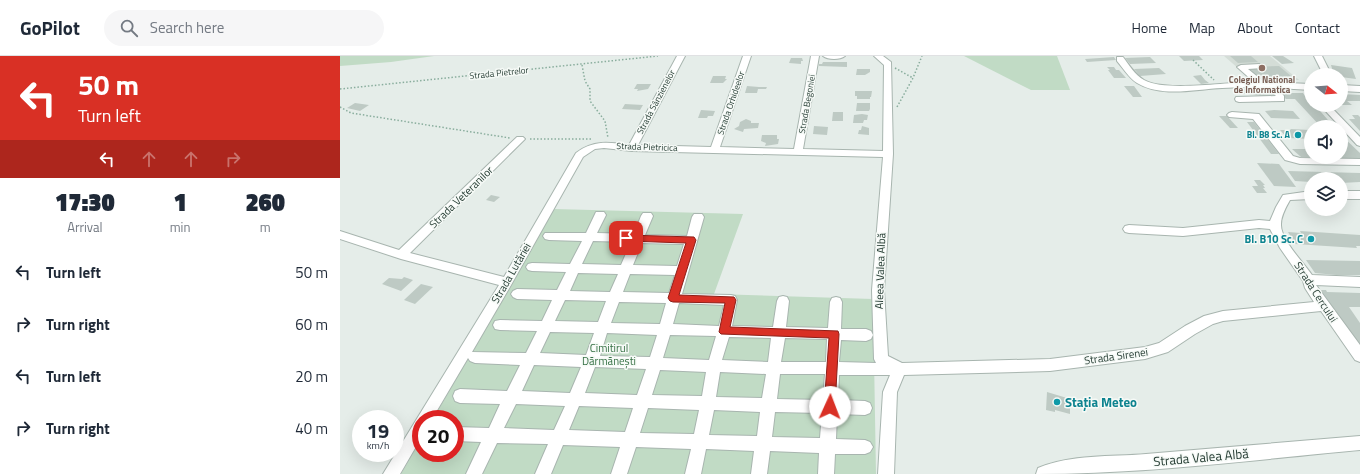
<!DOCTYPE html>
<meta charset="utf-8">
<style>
:root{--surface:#fff;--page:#f6f6f7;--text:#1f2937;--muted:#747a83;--line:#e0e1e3}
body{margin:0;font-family:"Titillium Web",sans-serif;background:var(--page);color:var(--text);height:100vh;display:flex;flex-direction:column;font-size:15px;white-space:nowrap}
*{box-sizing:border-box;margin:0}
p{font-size:13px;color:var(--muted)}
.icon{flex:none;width:22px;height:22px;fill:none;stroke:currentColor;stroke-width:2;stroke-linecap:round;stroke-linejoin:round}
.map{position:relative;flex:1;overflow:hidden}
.drawer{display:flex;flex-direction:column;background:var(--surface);width:340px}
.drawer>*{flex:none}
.hud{background:#d93025;color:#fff;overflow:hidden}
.needle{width:26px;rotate:107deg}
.fabs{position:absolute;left:964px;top:12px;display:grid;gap:8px}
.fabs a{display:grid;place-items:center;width:44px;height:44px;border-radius:50%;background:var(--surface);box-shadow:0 4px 16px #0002;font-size:20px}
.speed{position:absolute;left:12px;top:354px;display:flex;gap:8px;font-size:20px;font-weight:700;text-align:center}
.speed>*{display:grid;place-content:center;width:52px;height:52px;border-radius:50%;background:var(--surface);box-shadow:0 4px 16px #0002;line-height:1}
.speed small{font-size:10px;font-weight:400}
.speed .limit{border:6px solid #d22;background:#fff;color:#111}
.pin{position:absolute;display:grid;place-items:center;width:34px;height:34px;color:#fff;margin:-17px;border-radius:8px;box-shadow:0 2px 6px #0006}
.me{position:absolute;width:44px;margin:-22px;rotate:2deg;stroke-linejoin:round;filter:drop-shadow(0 0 3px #0008)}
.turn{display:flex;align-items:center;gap:14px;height:84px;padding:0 12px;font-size:18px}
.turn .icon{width:52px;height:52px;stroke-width:2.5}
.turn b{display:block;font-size:28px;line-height:34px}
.lanes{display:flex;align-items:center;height:38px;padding:0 12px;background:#0003;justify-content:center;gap:20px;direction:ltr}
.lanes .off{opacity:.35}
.eta{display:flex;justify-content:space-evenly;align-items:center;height:68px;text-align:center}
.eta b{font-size:24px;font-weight:800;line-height:28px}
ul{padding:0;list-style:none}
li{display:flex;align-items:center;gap:12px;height:52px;padding:0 12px}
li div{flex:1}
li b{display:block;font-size:15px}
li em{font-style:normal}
header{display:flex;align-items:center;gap:24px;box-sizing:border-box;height:56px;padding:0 20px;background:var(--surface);border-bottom:1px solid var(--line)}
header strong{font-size:19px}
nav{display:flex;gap:22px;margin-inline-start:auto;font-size:14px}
.search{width:280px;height:36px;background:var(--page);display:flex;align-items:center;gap:10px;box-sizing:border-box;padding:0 14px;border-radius:22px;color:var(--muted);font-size:15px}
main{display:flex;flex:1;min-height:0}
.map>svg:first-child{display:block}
</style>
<header>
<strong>GoPilot</strong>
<div class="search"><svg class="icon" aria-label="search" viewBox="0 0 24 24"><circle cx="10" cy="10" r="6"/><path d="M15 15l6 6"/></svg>Search here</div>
<nav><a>Home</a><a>Map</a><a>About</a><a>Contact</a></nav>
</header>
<main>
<section class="drawer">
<div class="hud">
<div class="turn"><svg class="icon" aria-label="left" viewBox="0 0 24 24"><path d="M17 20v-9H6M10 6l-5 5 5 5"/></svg><div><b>50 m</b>Turn left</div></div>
<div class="lanes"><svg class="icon" aria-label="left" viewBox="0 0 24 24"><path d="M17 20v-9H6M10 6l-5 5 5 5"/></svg><svg class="icon off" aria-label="ahead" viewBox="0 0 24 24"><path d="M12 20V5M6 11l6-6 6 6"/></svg><svg class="icon off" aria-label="ahead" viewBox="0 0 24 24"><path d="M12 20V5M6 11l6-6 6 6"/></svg><svg class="icon off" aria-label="right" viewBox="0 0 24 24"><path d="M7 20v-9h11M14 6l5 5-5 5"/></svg></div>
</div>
<div class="eta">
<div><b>17:30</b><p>Arrival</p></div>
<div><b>1</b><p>min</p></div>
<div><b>260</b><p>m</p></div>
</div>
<ul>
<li><svg class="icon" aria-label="left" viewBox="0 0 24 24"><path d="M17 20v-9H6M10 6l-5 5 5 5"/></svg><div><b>Turn left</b></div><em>50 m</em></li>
<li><svg class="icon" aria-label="right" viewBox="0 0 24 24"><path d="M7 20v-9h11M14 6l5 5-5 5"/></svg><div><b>Turn right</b></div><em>60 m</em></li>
<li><svg class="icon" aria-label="left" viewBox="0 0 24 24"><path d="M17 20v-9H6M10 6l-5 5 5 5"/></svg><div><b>Turn left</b></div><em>20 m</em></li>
<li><svg class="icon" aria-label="right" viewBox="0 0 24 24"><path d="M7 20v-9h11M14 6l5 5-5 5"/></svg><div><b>Turn right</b></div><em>40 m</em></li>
</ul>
</section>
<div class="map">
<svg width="1020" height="418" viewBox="0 0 1020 418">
<rect width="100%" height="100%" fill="#e5ede9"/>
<!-- built -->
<polygon fill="#d4ddd7" points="884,0 930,0 959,24 914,26"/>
<!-- green -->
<g fill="#c1dbc5">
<polygon points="0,0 94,0 51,6 0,10"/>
<polygon points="624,0 717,0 730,34 691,34"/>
<polygon points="214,153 403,158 374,238 533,243 536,418 61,418 81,383 81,397 115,397 115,363 93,363"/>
</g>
<!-- building -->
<g fill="#becac4">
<polygon points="839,0 859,0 863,4 844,5"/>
<polygon points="890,0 911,0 918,6 898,7"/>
<polygon points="932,0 943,0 954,7 942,8"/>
<polygon points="774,1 776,4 747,6 745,3"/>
<polygon points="810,1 816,7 790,8 785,2"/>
<polygon points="451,2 462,2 463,5 461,5 461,8 449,7"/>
<polygon points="483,6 507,6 507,11 479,10 479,8 482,8"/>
<polygon points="991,9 1012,12 1016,23 1001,21 1001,19 994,19"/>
<polygon points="939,10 951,20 916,22 904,11"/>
<polygon points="767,11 774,11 776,14 779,14 786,22 774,22 768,14 770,14"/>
<polygon points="819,12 826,18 800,20 794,13"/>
<polygon points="517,13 530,13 530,16 525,19 516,19"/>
<polygon points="861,19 865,24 869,27 861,28 853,20"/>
<polygon points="373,20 386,20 385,23 387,23 383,27 370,27"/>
<polygon points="297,28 311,28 308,33 297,35 298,33 294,33"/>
<polygon points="407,30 419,31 427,31 426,33 418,33 417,37 405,37"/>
<polygon points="784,30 794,30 802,41 793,41"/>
<polygon points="897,32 935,36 938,42 899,37"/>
<polygon points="515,35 532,35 531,41 530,41 530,43 517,43 517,40 515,40"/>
<polygon points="940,37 963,37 971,49 981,56 994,71 981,71 955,43 946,43"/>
<polygon points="1001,38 1020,39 1020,45 1007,45 1012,49 1001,49"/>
<polygon points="15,47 29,49 20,55 7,52"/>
<polygon points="517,47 530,47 530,53 529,55 516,55"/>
<polygon points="285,48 303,49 300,54 282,53"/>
<polygon points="361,54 375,55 373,60 368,60 367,62 358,62"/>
<polygon points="934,54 953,55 960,63 931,62 925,55"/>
<polygon points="493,56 503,56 503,65 492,65"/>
<polygon points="522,58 528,59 527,64 524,64 523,67 513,67 514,59"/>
<polygon points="1012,59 1018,59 1020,61 1020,75 1009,63 1015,63"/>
<polygon points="879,60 887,60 898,72 890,72"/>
<polygon points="406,63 411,65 411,67 419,67 418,72 404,73 403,76 394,73 399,70 400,66"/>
<polygon points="907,66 914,66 939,98 931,98"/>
<polygon points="474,70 488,71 487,79 473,78"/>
<polygon points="522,70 529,72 529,79 518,78 519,74 521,74"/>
<polygon points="950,73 970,74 971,83 947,82 940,74 951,74"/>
<polygon points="422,79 437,79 437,83 439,83 438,88 425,90 426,87 421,85"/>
<polygon points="1001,79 1020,97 1020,104 1001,102"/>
<polygon points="965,92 971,92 971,101 961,101 952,93 966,93"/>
<polygon points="917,107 939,108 956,131 934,130"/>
<polygon points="948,115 1020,117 1020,126 1001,127 1001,123 971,123 971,126 955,125"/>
<polygon points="914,124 920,124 925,129 923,129 925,132 923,132 927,137 917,137 912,130 918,130"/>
<polygon points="151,139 160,141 154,146 146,144"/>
<polygon points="960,175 1020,179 1020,190 1016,190 1017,192 955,188 948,176 961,177"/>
<polygon points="966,204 1020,205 1020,219 996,219 975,217"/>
<polygon points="64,221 73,224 61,235 42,228 49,222 62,223"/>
<polygon points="81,228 93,231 75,248 64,244"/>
<polygon points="977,234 986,234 987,236 1020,237 1020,251 1009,251 1020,267 1020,294"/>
<polygon points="707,336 727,342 727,351 730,351 730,358 715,354 715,356 706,354"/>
</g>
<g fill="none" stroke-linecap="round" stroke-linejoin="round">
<!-- minor casing -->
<g stroke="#a8b5af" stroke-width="2">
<g id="minor">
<path d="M337 0H345L298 89 371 91 403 0H411L380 91 454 93 471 0H479L463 93 543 95 544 9 534 0H543L551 6 553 98 544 234 548 300 562 307 710 303 805 291 819 287 845 270 864 260 883 255 974 246 965 232 963 225 940 192 930 173 919 172 843 180 789 177 785 176 783 173 785 170 789 169 843 172 919 164 930 165 936 151 943 139 971 135V143L950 144C946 151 941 160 941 168 940 183 964 207 972 219L1020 221V231L976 229 1020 289V306L1015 304 981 255 883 265 873 268 855 278 828 296 805 303 710 315 564 319 557 336 554 418H538L543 336 550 319H499L498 344 525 345 530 347 532 352 530 357 525 359 497 358 496 383 525 384 530 386 533 391 530 396 525 398H495L494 418H478L479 397 430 395 427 418H411L414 395 366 393 361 418H345L351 393 296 391 287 418H271L280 391 223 389 211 418H195L208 388 157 387 142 418H126L141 386 115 385V371L149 372 160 348 120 347 115 345 113 340 115 335 120 333 167 335 180 309 135 307 130 305 128 302 92 363H81V382L60 418H43L159 229 61 203 0 183V175L59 194 177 81H183L185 83 183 85 70 197 164 221 236 97C253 84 269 86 289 89ZM264 92 292 95 543 101 532 234 534 303 536 307 499 306 501 284 526 285 531 283 533 279 531 275 526 273H501L502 246 500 242 496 241 492 242 490 246 488 272 446 271 449 245 447 241 443 240 439 241 437 245 433 271 392 270 397 244 395 240 391 239 342 238 364 161 362 158H354L352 161 347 180 305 179 313 160 311 157H303L301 160 294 178 257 177 266 159 264 156H256L246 177H205L203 180 205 183 209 184 242 185 230 208 192 207 188 208 186 211 188 214 192 215 226 216 217 234 177 233 173 235 171 238 173 241 177 243 212 244 202 265 160 264 155 265 153 269 155 273 160 274 197 275 186 297 132 296 171 229 243 101 255 93ZM253 185 291 186 281 209 242 208ZM302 187 344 188 337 210 293 209ZM238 217 278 218 270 236 230 235ZM290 218 335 219 329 237 283 236ZM225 244 266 245 258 266 215 265ZM279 246 326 247 320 268 271 267ZM339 247 384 249 379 270 333 268ZM210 276 254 277 246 299 200 297ZM267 277 317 279 310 301 260 300ZM330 279 376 280 369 304 323 302ZM389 281 431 282 428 306 382 304ZM445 282 487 283 486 306H441ZM194 309 241 311 230 337 182 335ZM255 311 306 313 297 339 245 337ZM320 314 366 316 362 340 312 339ZM380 316 426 318 422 342 376 341ZM440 318H485L483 344 437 343ZM176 348 225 350 214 374 164 372ZM239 350 293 352 285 376 229 374ZM308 352 359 354 354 378 300 377ZM374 354 420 356 417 380 369 379ZM435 356 482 357 480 382 432 381Z"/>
<path d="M483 0H505C500 4 488 4 483 0Z"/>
<polygon points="974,0 982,0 990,16 989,18 983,18"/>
<path d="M777 1H783C789 9 795 19 804 24 825 36 886 26 914 26L897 11 901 9 920 8H923V12L908 13 924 26 971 28V34L937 32 944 40V45L899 46 896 45 895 43 896 41 936 40 928 32C913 31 897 31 882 32 856 33 822 42 797 27 789 22 783 12 777 5Z"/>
<polygon points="1001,29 1020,30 1020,36 1001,35"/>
<polygon points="980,49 989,49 1020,81 1020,90 1017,89"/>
<polygon points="892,56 919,58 953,100 960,102 1020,103 1020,109 960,108 945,104 913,63 889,61 887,59 889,57"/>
<rect x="1001" y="135" width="19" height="8"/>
<path d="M1020 380V394C912 404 804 418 696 418L698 412C732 398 770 401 806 398 877 392 949 386 1020 380Z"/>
</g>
</g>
<!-- path -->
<g stroke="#89ad9d" stroke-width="1.5" stroke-dasharray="1.5 2" stroke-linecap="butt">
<polyline points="853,4 874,24"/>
<polyline points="242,9 245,25 250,33 250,45 265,65 268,82"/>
<polyline points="555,12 573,22"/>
<polyline points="0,33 318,0"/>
<polyline points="0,51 11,57 170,82"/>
<polyline points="557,51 573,22 582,0"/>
<polyline points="190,83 251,83"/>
</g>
<!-- minor -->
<use href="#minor" fill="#fff" fill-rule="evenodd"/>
</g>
<!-- route -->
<polygon fill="#d93025" stroke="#8d1f18" points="286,179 354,181 356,184 339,239 394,241 396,244 390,271 498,275 499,278 495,351 494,354 490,356 486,354 484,351 489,282 381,278 379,276 385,247 333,246 330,245 328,242 346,187 286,185 282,182"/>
<!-- markers -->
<circle fill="#8d6e63" stroke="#f6faf7" stroke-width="1.5" cx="922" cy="12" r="4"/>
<g fill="#0f9aa8" stroke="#f6faf7" stroke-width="1.5">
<circle cx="958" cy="79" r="4"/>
<circle cx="971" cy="183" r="4"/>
<circle cx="717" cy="346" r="4"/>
</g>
<g text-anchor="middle" stroke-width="3" stroke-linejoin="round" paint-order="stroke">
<!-- far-street labels -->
<g font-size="9" fill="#263d34" stroke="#f6faf7">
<text transform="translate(159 17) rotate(-6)" y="3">Strada Pietrelor</text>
<text transform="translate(316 46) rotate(-62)" y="3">Strada Sânzienelor</text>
<text transform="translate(391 47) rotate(-71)" y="3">Strada Orhideelor</text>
<text transform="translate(467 48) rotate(-80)" y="3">Strada Begoniei</text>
<text transform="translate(307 91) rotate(2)" y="3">Strada Pietricica</text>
</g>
<!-- far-education labels -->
<g font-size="9" font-weight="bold" fill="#785e54" stroke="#f6faf7">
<text x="922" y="27">Colegiul National<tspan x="922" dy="10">de Informatica</tspan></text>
</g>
<!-- far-culture labels -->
<g font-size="9" font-weight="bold" fill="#0d838f" stroke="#f6faf7" text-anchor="end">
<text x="950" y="82">Bl. B8 Sc. A</text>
</g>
<!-- street labels -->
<g font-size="11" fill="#263d34" stroke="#f6faf7">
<text transform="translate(121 141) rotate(-44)" y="4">Strada Veteranilor</text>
<text transform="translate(540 215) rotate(-88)" y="4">Aleea Valea Albă</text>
<text transform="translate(171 217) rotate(-60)" y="4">Strada Lutăriei</text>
<text transform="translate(976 236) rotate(57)" y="4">Strada Cercului</text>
<text transform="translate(776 300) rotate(-8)" y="4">Strada Sirenei</text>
</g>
<!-- culture labels -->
<g font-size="11" font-weight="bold" fill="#0d838f" stroke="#f6faf7" text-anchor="end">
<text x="963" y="187">Bl. B10 Sc. C</text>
</g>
<!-- park labels -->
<g font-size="11" fill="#357044" stroke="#f6faf7">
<text x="269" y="296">Cimitirul<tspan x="269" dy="13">Dărmănești</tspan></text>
</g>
<!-- near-culture labels -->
<g font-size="13" font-weight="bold" fill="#0d838f" stroke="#f6faf7" text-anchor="start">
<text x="725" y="351">Stația Meteo</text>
</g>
<!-- near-street labels -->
<g font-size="13" fill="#263d34" stroke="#f6faf7">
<text transform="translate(861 401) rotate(-5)" y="5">Strada Valea Albă</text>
</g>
</g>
</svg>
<div class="fabs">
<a><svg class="needle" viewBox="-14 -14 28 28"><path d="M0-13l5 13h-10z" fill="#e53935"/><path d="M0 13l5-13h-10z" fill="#747a83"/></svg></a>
<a><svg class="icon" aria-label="sound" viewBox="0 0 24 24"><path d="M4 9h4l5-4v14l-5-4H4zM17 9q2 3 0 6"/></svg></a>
<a><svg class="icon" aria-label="layers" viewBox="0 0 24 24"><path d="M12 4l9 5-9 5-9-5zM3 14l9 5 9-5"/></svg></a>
</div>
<div class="speed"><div>19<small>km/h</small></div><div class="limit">20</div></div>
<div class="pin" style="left:286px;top:182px;background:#d93025"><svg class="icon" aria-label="arrive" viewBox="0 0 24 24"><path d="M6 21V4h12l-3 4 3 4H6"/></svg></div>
<svg class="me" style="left:490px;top:351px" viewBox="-20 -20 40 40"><circle r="19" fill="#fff"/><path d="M0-13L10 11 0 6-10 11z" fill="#d93025"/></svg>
</div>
</main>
